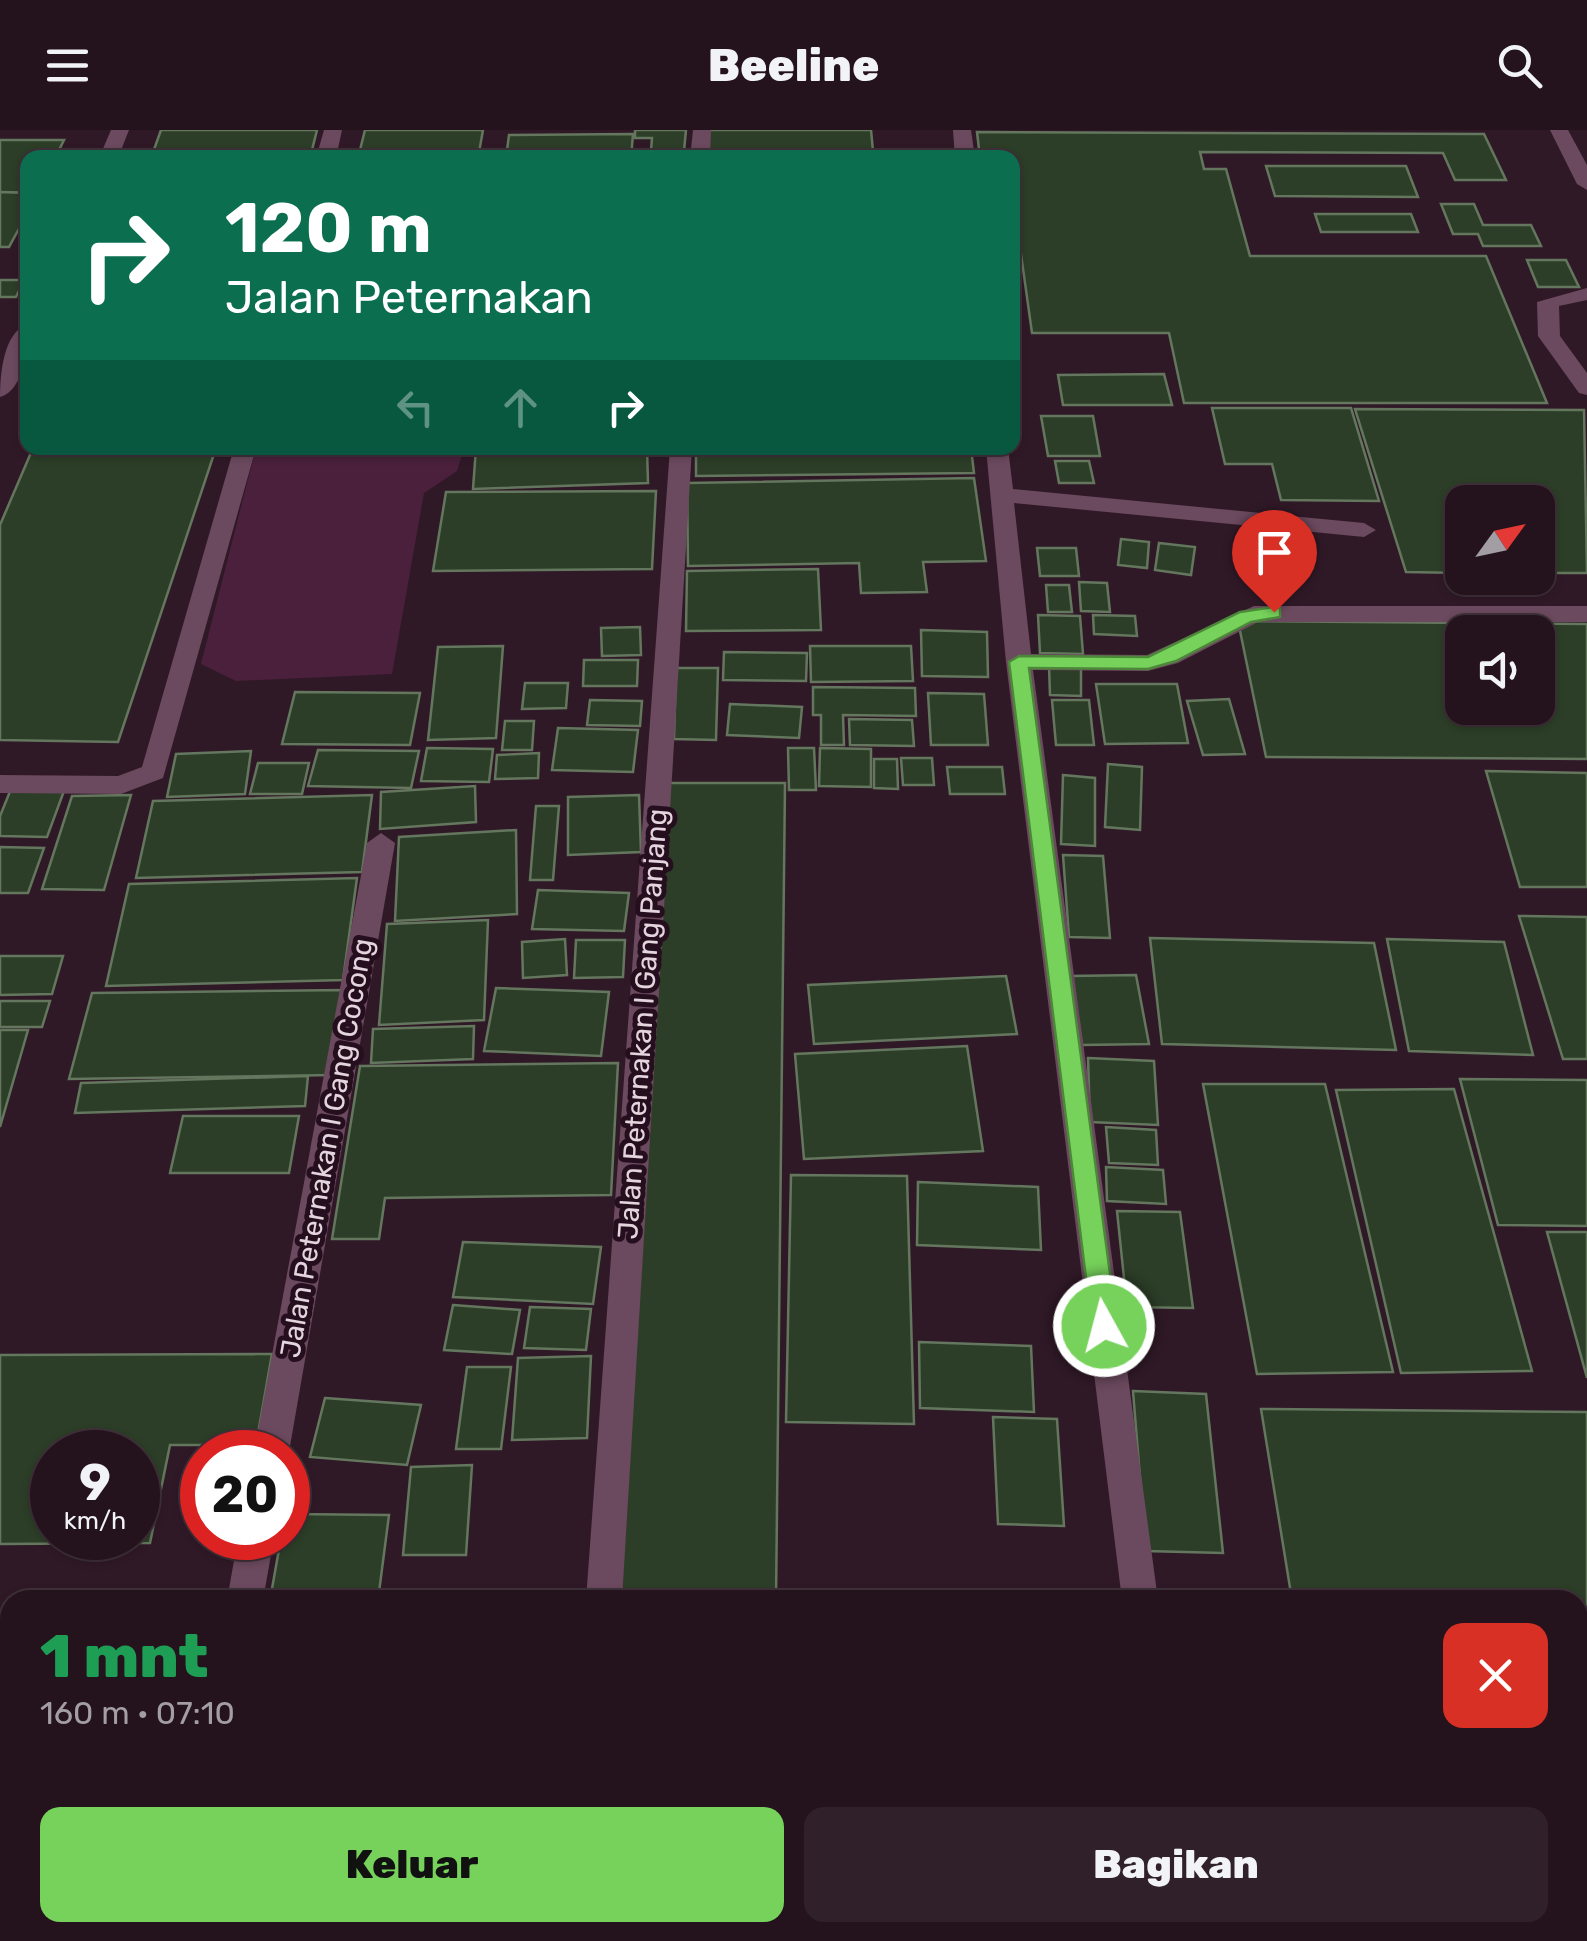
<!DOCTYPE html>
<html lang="id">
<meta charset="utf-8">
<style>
:root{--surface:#24131d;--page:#30202a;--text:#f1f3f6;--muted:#a39ea4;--line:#41323b;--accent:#76d25a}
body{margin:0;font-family:Rubik,sans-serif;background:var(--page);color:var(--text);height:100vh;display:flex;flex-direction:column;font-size:38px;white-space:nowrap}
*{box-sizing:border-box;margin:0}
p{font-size:32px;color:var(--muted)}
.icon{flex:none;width:55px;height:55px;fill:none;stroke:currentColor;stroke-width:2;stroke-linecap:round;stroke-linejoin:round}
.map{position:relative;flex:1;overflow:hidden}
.drawer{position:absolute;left:0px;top:1460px;width:1588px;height:352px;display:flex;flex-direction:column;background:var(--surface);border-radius:30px 30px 0 0;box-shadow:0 2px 8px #0004,0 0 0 2px var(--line)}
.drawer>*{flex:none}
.top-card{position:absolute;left:20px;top:20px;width:1000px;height:305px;border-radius:20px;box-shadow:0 2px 8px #0004,0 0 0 2px var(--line);background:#0b6e4f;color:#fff;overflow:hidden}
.needle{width:65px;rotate:57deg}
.tools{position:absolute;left:1445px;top:355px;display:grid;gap:20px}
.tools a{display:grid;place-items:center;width:110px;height:110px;border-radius:20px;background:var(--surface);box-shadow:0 2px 8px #0004,0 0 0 2px var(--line);font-size:50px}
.speed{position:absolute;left:30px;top:1300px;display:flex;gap:20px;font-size:50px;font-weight:700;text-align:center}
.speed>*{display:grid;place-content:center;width:130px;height:130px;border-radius:50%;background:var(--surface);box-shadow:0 2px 8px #0004,0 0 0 2px var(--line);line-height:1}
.speed small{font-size:25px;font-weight:400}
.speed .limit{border:15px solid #d22;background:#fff;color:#111}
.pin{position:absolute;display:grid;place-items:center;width:85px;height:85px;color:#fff;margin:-102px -42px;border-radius:50% 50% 50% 0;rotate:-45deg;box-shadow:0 0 10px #0007}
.pin .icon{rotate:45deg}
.me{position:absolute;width:110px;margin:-55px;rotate:353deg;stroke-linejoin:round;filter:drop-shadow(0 0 8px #0008)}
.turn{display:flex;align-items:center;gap:35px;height:210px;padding:0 40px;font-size:45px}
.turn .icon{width:130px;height:130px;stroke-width:2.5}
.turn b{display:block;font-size:70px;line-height:85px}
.lanes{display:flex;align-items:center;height:95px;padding:0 40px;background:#0003;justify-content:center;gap:50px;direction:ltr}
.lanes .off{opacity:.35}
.round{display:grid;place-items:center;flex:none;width:105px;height:105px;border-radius:20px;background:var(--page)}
.overview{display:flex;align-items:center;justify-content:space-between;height:170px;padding:0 40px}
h1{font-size:60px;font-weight:800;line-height:75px;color:#1e9e55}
.button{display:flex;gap:20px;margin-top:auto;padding:20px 40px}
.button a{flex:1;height:115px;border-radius:20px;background:var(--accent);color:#111;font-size:40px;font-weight:800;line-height:115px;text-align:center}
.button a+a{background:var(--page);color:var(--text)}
header{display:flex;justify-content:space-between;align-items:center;height:130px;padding:0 40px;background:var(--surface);font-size:45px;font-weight:800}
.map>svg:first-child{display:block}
</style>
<header><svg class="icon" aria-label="menu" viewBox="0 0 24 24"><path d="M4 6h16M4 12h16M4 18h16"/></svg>Beeline<svg class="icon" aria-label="search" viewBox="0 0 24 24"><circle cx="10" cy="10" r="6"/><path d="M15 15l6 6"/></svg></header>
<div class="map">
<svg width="1587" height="1811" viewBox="0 0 1587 1811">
<rect width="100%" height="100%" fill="#301927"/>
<!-- green -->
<polygon fill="#4a203c" points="256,318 464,318 457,341 424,363 392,544 236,551 201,534"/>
<!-- building -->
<g fill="#2c3e27" stroke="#64775e" stroke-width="2.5" fill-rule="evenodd">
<polygon points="161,0 317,0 310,28 151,28"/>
<polygon points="365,0 483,0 478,28 358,28"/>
<polygon points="635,0 686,0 684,21 651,21 652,8 635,8"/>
<polygon points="708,0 871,0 873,21 904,21 904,28 715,28 707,25"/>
<polygon points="977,2 1484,4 1506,50 1455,50 1443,23 1200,22 1204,39 1226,39 1250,126 1486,126 1547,273 1184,273 1169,203 1032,203 1019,110 1012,110 1012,90 1018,90 1012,88 1012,28 980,28"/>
<polygon points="633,4 631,28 506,28 509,5"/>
<polygon points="0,10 64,10 55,28 28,28 28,63 0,62"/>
<polygon points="1266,36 1406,36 1418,67 1275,66"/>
<polygon points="0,62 28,63 28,82 9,117 0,117"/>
<polygon points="1441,74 1474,74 1483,95 1531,95 1541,116 1483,116 1478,104 1453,104"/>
<polygon points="1315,84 1411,84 1418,102 1321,102"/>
<polygon points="1527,130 1566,130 1579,157 1538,157"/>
<polygon points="0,150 24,150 16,167 0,167"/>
<polygon points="1164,244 1172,275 1063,275 1058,245"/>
<polygon points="1212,278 1351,278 1379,371 1281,370 1272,334 1225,334"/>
<polygon points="1355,279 1584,280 1587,443 1538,443 1538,372 1462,372 1462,443 1406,442"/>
<polygon points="1041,286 1093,286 1100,326 1048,326"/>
<polygon points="33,318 216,318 118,612 0,610 0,395"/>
<polygon points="476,318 647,318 648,353 473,359"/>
<polygon points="696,318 971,318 974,343 696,346"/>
<polygon points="1055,331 1089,331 1094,353 1059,353"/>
<polygon points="974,348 986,431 923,432 927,462 861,463 859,433 688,436 687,353"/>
<polygon points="656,361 652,439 433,441 446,362"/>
<polygon points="1121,409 1149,412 1147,438 1118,435"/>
<polygon points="1159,413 1195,417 1191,445 1155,440"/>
<polygon points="1037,418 1076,418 1079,446 1040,446"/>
<polygon points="818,439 821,500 686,501 687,441"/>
<polygon points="1079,452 1107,453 1110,482 1081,481"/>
<polygon points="1046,455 1069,455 1072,482 1048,482"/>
<polygon points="1038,485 1080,486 1083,524 1040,523"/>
<polygon points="1093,485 1135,486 1137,506 1094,504"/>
<path d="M1238 491 1587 494V629L1266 627ZM1462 502H1538V578H1462Z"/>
<polygon points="640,497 641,525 602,526 601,498"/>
<polygon points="921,500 987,502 988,547 922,546"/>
<polygon points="503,516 496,608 428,610 438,517"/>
<polygon points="810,516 911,516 913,551 811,552"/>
<polygon points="724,522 807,523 806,551 723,550"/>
<polygon points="584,530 638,530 637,556 583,556"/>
<polygon points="1049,536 1081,538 1081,566 1050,565"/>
<polygon points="676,538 718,538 716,610 674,609"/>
<polygon points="525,553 568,553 566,578 522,579"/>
<polygon points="1096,554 1177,554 1188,613 1105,614"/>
<polygon points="813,557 915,558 916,586 843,585 844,615 821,615 821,585 813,585"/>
<polygon points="295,562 420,563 410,615 282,614"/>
<polygon points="928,563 984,564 988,615 931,615"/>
<polygon points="1229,569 1245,624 1203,625 1187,571"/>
<polygon points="590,570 642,571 640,596 587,595"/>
<polygon points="1052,570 1089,570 1094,615 1056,615"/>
<polygon points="730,574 802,577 799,608 727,605"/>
<polygon points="849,589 912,590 914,616 850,615"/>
<polygon points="505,591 534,591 532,620 502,620"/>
<polygon points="558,598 638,600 633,642 552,640"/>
<polygon points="427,618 493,619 489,652 421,651"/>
<polygon points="788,618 814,618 816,660 789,660"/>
<polygon points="820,618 871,619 871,657 819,656"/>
<polygon points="318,620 419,621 411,658 308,656"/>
<polygon points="251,621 245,664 167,667 176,624"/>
<polygon points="539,623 538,648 495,649 497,625"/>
<polygon points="901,628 932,628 934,655 903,655"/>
<polygon points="874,629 897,629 898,659 874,658"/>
<polygon points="258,633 309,633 302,664 250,664"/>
<polygon points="1108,634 1142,637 1140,700 1105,697"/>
<polygon points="947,637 1002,637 1005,664 950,664"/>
<polygon points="1486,641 1587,643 1587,757 1520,757"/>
<polygon points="1063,645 1095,648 1095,716 1061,714"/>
<polygon points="669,653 785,653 776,1470 616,1470"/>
<polygon points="475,656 476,692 380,699 381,662"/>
<polygon points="11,659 64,661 47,707 0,706 0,686"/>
<polygon points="131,665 104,760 42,759 72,666"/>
<polygon points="372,665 362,742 136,748 153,671"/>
<polygon points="639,665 641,722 568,725 568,667"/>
<polygon points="536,676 559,676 553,750 530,750"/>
<polygon points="516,700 517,784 395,791 399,707"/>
<polygon points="0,717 44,718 28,763 0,763"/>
<polygon points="1063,725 1103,726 1110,808 1069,807"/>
<polygon points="357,748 343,850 106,856 129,754"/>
<polygon points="538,760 629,763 624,801 532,799"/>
<polygon points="1519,786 1587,787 1587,929 1563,929"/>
<polygon points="488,790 484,890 379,895 387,794"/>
<polygon points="1150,808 1374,813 1396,920 1162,914"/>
<polygon points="565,809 567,845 523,848 522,812"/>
<polygon points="1387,809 1504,812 1533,925 1409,921"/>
<polygon points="576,810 625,810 623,847 574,848"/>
<polygon points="0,826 63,826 52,864 0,865"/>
<polygon points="1136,845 1149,914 1082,915 1071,846"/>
<polygon points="1006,846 1017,904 814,914 808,855"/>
<polygon points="496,858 609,862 601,926 484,921"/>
<polygon points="347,860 334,945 69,949 92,863"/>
<polygon points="0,871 50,871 42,897 0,897"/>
<polygon points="474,896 473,929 371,933 373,899"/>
<polygon points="0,900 28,900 0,997"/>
<polygon points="967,916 983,1021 804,1029 795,924"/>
<polygon points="1088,928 1154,931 1158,995 1090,992"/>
<polygon points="618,933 611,1065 385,1068 379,1109 332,1109 360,936"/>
<polygon points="308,946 305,976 75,983 81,953"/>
<polygon points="1460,949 1587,950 1587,1096 1498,1095"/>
<polygon points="1203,954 1325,954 1393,1242 1257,1244"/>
<polygon points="1454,959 1532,1241 1401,1243 1336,960"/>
<polygon points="183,986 299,986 289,1043 170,1043"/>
<polygon points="1106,997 1156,1000 1158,1035 1109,1033"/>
<polygon points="1106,1037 1163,1040 1166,1074 1107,1071"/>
<polygon points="791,1045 907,1046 914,1294 786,1292"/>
<polygon points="918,1052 1038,1057 1041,1120 917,1115"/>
<polygon points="1117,1081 1180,1082 1193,1178 1127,1177"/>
<polygon points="1547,1102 1587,1102 1587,1248"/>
<polygon points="463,1112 601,1117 593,1174 453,1167"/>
<polygon points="453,1175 520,1180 512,1224 444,1220"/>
<polygon points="530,1177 591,1179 586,1220 524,1218"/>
<polygon points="919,1212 1031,1216 1034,1282 920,1278"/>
<path d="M272 1224 256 1315H170L150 1413 0 1414V1225ZM52 1322H138V1408H52Z"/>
<polygon points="591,1226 587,1308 512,1310 518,1228"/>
<polygon points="467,1237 511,1237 501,1319 456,1319"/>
<polygon points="1133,1261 1206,1264 1223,1423 1146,1421"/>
<polygon points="325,1268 421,1275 407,1335 310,1327"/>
<polygon points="1261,1279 1587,1282 1587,1735 1578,1735 1578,1470 1292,1470"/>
<polygon points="993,1287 1057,1289 1064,1396 998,1394"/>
<polygon points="472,1335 466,1425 403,1425 411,1337"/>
<polygon points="288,1384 389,1385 378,1470 270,1470 281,1408 288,1408"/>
<rect x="0" y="1522" width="10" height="120"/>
<polygon points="0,1669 10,1669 10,1802 140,1802 138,1811 0,1811"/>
<polygon points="1578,1770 1587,1770 1587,1811 1551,1811 1549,1802 1578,1802"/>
<rect x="608" y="1802" width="62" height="9"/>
<rect x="680" y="1802" width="73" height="9"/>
<rect x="810" y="1802" width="82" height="9"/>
<rect x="1220" y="1802" width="53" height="9"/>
<polygon points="1288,1802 1377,1802 1378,1811 1288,1811"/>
</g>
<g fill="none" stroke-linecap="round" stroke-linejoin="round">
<!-- minor -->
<g fill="#6b495e" fill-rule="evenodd">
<polygon points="111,0 129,0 118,28 99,28"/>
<polygon points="324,0 342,0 336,28 316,28"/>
<polygon points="693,0 711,0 710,28 690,28"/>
<polygon points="953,0 971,0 975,28 955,28"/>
<polygon points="1550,0 1568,0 1587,35 1587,60 1577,54"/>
<polygon points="1587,158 1587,170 1559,176 1560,206 1587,243 1587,265 1579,263 1538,206 1537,172"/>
<path d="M28 194C28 215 25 260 0 267 0 245 3 202 28 194Z"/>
<polygon points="234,318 256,318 163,648 121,664 0,663 0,645 118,646 142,637"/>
<polygon points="670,318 692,318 622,1470 586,1470"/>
<polygon points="986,318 1008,318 1013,359 1364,393 1376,400 1364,407 1014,373 1031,524 1147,525 1254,476 1587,476 1587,492 1258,492 1178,533 1148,541 1033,540 1158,1470 1122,1470 1006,532"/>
<polygon points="381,703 395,713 289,1322 254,1322 367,713"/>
<polygon points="238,1408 274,1408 263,1470 227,1470"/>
<polygon points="164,1802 205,1802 204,1811 162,1811"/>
<polygon points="561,1802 602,1802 602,1811 560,1811"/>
<polygon points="1163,1802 1204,1802 1205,1811 1163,1811"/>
</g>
</g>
<!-- route -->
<polygon fill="#76d25a" stroke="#4d883a" stroke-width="2.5" points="1274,477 1280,478 1280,487 1251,492 1176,531 1148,539 1029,538 1117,1196 1104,1207 1092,1196 1009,532 1019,526 1148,527 1240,482"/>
<g text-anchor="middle" stroke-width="10" stroke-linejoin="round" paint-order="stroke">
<!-- street labels -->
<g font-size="28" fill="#e4d4dd" stroke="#250f1e">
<text transform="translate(642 894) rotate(-86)" y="10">Jalan Peternakan I Gang Panjang</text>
<text transform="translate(326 1018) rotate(-80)" y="10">Jalan Peternakan I Gang Cocong</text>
</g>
</g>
</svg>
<div class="tools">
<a><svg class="needle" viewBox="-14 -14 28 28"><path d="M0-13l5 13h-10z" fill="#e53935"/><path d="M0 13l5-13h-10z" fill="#a39ea4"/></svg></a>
<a><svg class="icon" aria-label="sound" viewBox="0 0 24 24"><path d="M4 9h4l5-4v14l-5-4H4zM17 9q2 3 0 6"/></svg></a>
</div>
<div class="speed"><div>9<small>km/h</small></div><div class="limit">20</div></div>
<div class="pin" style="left:1274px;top:482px;background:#d93025"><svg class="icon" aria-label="arrive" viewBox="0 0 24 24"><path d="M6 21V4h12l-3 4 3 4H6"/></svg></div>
<svg class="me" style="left:1104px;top:1196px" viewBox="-20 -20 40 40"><circle r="17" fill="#76d25a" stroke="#fff" stroke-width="3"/><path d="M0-11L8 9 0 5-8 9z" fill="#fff"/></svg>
<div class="top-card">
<div class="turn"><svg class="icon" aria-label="right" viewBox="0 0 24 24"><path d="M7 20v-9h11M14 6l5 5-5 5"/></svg><div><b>120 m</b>Jalan Peternakan</div></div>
<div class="lanes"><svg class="icon off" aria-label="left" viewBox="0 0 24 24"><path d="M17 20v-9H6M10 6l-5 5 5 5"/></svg><svg class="icon off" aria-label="ahead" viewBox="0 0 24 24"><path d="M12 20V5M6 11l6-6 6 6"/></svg><svg class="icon" aria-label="right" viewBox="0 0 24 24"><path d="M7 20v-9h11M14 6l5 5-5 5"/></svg></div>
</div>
<section class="drawer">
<div class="overview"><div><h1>1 mnt</h1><p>160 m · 07:10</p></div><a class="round" style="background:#d93025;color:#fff"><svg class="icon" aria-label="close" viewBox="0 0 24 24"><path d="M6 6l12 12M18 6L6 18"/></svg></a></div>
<div class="button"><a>Keluar</a><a>Bagikan</a></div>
</section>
</div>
